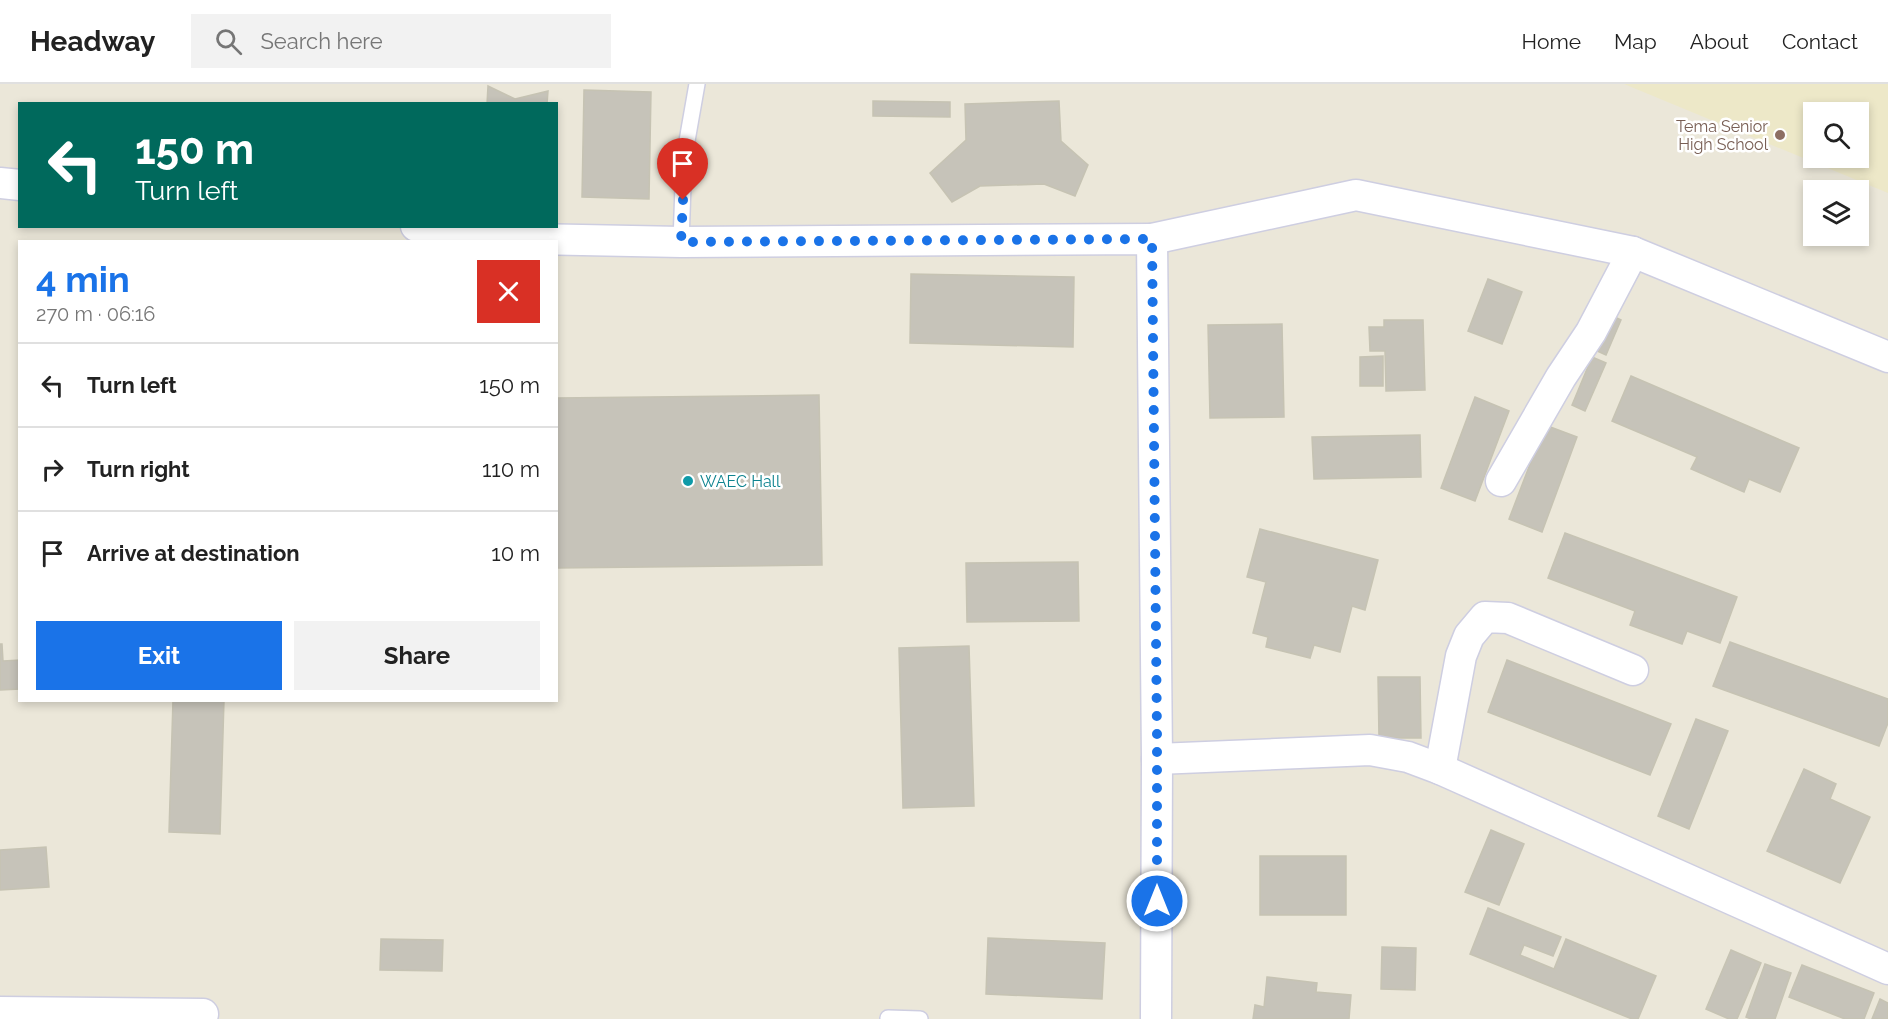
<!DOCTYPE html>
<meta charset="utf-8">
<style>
:root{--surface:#fff;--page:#f2f2f2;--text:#222;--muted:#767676;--line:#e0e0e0;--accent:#1a73e8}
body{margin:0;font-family:Raleway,sans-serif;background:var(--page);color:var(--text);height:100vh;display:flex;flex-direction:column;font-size:22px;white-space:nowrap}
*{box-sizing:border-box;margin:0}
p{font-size:20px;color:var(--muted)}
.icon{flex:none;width:33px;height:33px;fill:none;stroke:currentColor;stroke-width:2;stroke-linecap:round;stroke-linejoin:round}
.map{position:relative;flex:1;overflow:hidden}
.sheet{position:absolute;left:18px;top:156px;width:540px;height:462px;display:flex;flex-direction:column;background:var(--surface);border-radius:0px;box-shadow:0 3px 9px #0003}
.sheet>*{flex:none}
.guide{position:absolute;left:18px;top:18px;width:540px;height:126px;border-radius:0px;box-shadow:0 3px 9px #0003;background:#00695c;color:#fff;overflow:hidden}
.fabs{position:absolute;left:1803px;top:18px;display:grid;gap:12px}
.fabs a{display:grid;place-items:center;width:66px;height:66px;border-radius:0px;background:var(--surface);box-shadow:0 3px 9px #0003;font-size:30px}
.pin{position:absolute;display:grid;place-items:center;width:51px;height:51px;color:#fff;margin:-62px -26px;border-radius:50% 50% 50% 0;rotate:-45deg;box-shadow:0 0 6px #0007}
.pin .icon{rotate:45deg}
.me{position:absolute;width:66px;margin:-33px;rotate:0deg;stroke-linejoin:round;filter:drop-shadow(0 0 4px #0008)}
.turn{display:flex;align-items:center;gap:21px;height:126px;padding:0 18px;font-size:27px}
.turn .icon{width:78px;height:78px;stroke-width:2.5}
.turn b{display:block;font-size:42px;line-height:51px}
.round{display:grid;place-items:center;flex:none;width:63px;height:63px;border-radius:0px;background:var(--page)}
.overview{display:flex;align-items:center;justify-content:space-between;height:102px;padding:0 18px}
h1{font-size:36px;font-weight:700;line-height:45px;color:var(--accent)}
.action{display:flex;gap:12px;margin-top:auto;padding:12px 18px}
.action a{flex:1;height:69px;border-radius:0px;background:var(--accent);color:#fff;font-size:24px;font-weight:700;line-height:69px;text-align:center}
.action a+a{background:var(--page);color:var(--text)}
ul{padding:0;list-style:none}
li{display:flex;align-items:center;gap:18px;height:84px;padding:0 18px;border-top:2px solid var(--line)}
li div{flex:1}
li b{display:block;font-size:22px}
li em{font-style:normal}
header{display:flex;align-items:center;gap:36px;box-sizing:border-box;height:84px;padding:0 30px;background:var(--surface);border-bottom:2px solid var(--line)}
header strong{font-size:28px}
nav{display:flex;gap:33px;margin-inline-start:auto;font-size:21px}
.search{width:420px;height:54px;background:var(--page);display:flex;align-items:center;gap:15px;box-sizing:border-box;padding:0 21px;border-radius:0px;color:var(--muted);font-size:22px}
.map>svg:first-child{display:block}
</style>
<header>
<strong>Headway</strong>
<div class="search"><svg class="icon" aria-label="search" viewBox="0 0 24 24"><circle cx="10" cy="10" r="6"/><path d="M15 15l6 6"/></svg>Search here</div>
<nav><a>Home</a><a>Map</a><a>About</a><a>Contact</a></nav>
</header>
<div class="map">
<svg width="1888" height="935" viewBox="0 0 1888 935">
<rect width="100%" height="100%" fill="#ebe7d9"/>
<!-- education -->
<path fill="#ede8c8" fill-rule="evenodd" d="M1624 0H1888V109ZM1814 28H1858V74H1814Z"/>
<!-- building -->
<g fill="#c6c3b9" stroke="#c6c3b3" stroke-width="1.5">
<polygon points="488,2 515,15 548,7 547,20 487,20"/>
<polygon points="584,6 651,8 649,115 582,113"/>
<polygon points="873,17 950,18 950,33 873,32"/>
<polygon points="1059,17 1061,57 1088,81 1075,112 1044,100 980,102 952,118 930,89 966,56 965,20"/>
<polygon points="911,190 1074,193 1073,263 910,259"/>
<polygon points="1488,195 1522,208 1502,260 1468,247"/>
<polygon points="1608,230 1621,236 1606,271 1593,265"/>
<polygon points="1384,236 1423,236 1425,306 1386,307 1385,267 1370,267 1369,243 1384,243"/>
<polygon points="1282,240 1284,333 1210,334 1208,241"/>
<polygon points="1383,272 1383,302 1360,302 1360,273"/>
<polygon points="1592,273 1606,279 1585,327 1572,321"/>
<polygon points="1631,292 1799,364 1780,408 1749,395 1744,408 1691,385 1697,373 1612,337"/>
<polygon points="819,311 822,481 556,484 556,314"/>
<polygon points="1475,313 1509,327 1475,417 1441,404"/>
<polygon points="1545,341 1577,353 1542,448 1509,435"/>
<polygon points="1420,351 1421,393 1314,395 1312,353"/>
<polygon points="1260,445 1378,476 1365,526 1352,522 1340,568 1314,561 1310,574 1266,563 1268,553 1253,549 1266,498 1247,493"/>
<polygon points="1565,449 1737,513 1720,559 1687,547 1682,560 1630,541 1635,527 1548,494"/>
<polygon points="1078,478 1079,537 967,538 966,479"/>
<polygon points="1730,558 1888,615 1888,639 1879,662 1713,602"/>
<polygon points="0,560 2,560 3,577 20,576 20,605 0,606"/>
<polygon points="969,562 974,722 903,724 899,564"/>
<polygon points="1507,576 1671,640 1650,691 1488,628"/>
<polygon points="1378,593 1420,593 1421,654 1379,654"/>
<polygon points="173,616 224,616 220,750 169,748"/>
<polygon points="1696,635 1728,647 1689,745 1658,732"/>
<polygon points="1804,685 1836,700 1830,715 1870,733 1840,799 1767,767"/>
<polygon points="1491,746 1524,760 1499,821 1465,808"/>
<polygon points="46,763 49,803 0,806 0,766"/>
<rect x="1260" y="772" width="86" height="59"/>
<polygon points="1488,824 1561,853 1553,872 1524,861 1520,871 1554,885 1566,855 1656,892 1638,935 1632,935 1470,870"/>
<polygon points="988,854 1105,859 1102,915 986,910"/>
<polygon points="381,855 443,856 442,887 380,886"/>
<polygon points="1382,863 1416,864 1415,906 1381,905"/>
<polygon points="1731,866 1761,879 1737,935 1729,935 1706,925"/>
<polygon points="1765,880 1791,889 1775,935 1751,935 1746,933"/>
<polygon points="1802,881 1874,909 1864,935 1845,935 1789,913"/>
<polygon points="1267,893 1317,899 1316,908 1351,911 1349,935 1253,935 1255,921 1264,923"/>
<polygon points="1880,915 1888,919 1888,935 1872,935"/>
</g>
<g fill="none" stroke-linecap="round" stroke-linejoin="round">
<!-- lane casing -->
<g stroke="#cecee1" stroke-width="18">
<g id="lane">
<polyline points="681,158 684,74 697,0"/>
<polyline points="888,934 920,935"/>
</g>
</g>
<!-- street casing -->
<g stroke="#cecee1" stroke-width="33">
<g id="street">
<polyline points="0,99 20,101"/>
<polyline points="416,142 532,155 681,158 1152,155 1157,675 1156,935"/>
<polyline points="1152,155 1356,111 1633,168 1888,273"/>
<polyline points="1501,397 1561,293 1591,248 1633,168"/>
<polyline points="1157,675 1370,666 1408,673 1440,685 1888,885"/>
<polyline points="1440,685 1461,572 1469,552 1485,533 1508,534 1633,586"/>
<polyline points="0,928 203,930"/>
</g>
</g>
<!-- lane -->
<use href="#lane" stroke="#fff" stroke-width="15"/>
<!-- street -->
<use href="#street" stroke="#fff" stroke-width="30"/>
</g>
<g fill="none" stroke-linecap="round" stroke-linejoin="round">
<!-- route -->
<polyline stroke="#1a73e8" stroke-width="10" stroke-dasharray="0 18" points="683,116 681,158 1152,155 1157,651 1157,817"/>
</g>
<!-- markers -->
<circle fill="#8d6e63" stroke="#fff" stroke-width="2" cx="1780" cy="51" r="6"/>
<circle fill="#0f9aa8" stroke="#fff" stroke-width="2" cx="688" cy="397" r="6"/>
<g text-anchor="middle" stroke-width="5" stroke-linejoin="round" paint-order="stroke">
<!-- education labels -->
<g font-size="16" fill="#785e54" stroke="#fff" text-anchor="end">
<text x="1768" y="48">Tema Senior<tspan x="1768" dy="18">High School</tspan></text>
</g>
<!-- culture labels -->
<g font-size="16" fill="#0d838f" stroke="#fff" text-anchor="start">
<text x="700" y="403">WAEC Hall</text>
</g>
</g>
</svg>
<div class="fabs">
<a><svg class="icon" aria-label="search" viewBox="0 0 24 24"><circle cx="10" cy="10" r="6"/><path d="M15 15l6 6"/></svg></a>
<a><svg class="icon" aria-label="layers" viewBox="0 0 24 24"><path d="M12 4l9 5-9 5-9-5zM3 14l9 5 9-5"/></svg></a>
</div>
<div class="pin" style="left:683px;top:116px;background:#d93025"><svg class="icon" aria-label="arrive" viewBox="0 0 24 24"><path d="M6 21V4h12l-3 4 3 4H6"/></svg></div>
<svg class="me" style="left:1157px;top:817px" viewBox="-20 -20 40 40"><circle r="17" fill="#1a73e8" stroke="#fff" stroke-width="3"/><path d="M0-11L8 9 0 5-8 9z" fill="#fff"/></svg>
<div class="guide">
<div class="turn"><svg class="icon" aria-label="left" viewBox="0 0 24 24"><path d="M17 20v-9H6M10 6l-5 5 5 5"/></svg><div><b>150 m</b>Turn left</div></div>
</div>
<section class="sheet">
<div class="overview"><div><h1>4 min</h1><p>270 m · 06:16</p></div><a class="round" style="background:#d93025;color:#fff"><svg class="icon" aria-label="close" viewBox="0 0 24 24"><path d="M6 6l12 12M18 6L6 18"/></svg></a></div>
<ul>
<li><svg class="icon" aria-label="left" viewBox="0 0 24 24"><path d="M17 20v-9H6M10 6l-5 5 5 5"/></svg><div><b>Turn left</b></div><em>150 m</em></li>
<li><svg class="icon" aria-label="right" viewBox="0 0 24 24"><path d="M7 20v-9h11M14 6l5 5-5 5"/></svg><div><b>Turn right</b></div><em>110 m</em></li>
<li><svg class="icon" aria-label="arrive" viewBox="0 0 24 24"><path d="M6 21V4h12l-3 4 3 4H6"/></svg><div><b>Arrive at destination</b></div><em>10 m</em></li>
</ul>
<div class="action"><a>Exit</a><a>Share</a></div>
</section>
</div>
